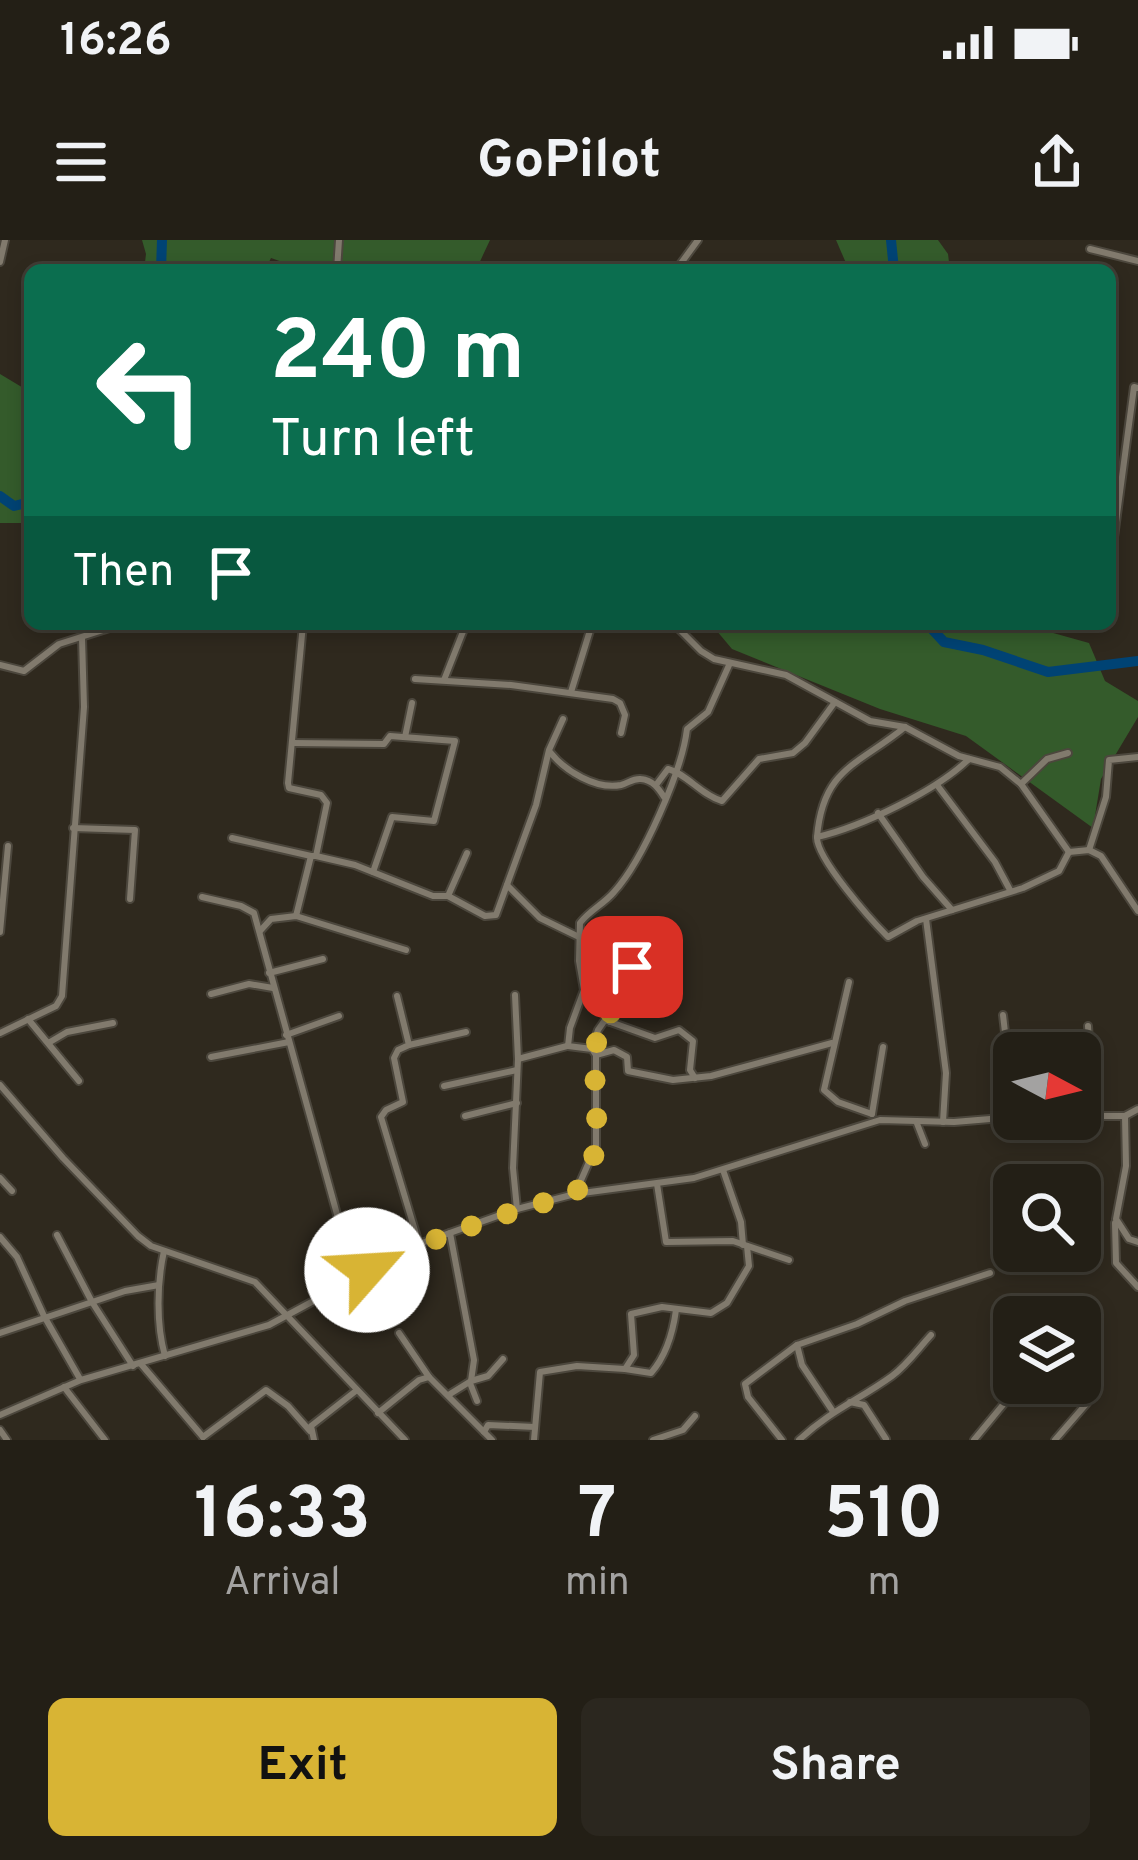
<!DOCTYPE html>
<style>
:root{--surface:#231f16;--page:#2b271f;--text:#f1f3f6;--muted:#a3a2a1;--line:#403d35;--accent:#d8b434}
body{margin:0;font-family:Overpass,sans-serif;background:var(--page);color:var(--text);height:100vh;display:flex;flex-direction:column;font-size:45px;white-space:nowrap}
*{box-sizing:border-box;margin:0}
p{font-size:39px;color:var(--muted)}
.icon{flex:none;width:66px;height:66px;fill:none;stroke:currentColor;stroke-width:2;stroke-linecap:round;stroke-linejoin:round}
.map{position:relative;height:1200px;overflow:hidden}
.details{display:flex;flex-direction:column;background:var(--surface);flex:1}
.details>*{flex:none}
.guide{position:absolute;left:24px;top:24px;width:1092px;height:366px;border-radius:18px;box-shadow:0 6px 18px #0003,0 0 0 3px var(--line);background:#0b6e4f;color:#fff;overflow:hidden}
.needle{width:78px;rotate:97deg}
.fabs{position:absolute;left:993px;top:792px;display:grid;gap:24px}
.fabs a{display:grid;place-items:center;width:108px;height:108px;border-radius:18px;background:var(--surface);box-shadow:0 6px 18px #0003,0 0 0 3px var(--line);font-size:60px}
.pin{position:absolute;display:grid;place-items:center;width:102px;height:102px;color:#fff;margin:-51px;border-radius:24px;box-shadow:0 6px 18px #0006}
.me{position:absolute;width:132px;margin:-66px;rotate:64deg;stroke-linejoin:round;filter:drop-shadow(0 0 9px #0008)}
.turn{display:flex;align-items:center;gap:42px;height:252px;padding:0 48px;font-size:54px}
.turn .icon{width:156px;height:156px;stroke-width:2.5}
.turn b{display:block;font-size:84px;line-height:102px}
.then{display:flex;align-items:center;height:114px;padding:0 48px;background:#0003;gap:24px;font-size:45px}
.eta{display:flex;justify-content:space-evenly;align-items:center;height:204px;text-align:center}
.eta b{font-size:72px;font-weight:700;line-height:84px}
.action{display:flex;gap:24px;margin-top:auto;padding:24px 48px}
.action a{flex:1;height:138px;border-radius:18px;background:var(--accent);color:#111;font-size:48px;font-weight:700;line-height:138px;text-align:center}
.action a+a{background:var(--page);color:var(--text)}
.status{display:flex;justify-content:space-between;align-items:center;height:84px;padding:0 60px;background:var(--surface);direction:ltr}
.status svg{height:33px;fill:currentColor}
header{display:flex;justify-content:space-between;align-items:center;height:156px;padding:0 48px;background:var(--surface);font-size:54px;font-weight:700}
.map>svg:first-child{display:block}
</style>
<div class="status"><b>16:26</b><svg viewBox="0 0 49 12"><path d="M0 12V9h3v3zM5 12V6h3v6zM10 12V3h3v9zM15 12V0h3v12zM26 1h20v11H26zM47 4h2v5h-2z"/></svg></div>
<header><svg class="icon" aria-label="menu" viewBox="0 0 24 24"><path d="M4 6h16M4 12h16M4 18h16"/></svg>GoPilot<svg class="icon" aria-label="share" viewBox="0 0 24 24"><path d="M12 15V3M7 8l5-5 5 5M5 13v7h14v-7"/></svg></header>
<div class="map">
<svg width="1138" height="1200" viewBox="0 0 1138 1200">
<rect width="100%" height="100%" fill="#2f291e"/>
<!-- green -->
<g fill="#345b2b">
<polygon points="142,0 490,0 476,30 305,30 271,18 265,30 144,30 146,14"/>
<polygon points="836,0 938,0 948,14 950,30 849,30"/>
<polygon points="0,134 30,152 30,283 0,283"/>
<polygon points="711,384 1021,384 1089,403 1105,441 1138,461 1138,477 1101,539 1093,588 966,496 880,469 732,409"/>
</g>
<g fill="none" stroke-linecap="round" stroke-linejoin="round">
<!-- river -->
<g stroke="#004374" stroke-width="10">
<polyline points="891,0 894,30"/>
<polyline points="161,30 162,0"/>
<polyline points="0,256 14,266 30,262"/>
<polyline points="903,384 931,388 944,402 983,410 1048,432 1138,421"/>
</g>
<!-- street casing -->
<g stroke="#4c473d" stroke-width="10">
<g id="street">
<polyline points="1090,9 1138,21"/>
<polyline points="0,22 5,0"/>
<polyline points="337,30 339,0"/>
<polyline points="676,30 698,0"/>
<polyline points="1110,327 1134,147 1138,148"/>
<polyline points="674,384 701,411 714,419 786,435 870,481 905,487 959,516 1000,527 1021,544 1069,612 1089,610 1101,616 1138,671"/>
<path d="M730 423 708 472 687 489C682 531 643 620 614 652 604 664 590 670 580 683L579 721 584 750 570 788 568 806 592 809 596 815 614 810 627 817 628 831 673 840 711 836 832 803"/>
<polyline points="0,425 24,431 59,404 122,384"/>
<polyline points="415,439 511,445 613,459 620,463 625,475 621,493"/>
<polyline points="444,440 466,384"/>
<polyline points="571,452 592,384"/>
<polyline points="405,497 412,463"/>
<polyline points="293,503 384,504 390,496 455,501 434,581 392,577 373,632"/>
<path d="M550 512C565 531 596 550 621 545 629 543 633 538 641 539 653 540 659 549 664 557"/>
<path d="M969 519C936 551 861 587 817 597 816 618 871 680 888 697L917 681 1023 648 1059 631 1069 612"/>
<polyline points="1021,544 1047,519 1068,513"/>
<path d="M656 545 668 529C687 534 701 555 722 561L759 519 793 513 805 503 835 462"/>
<polyline points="937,545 995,622 1010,650"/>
<polyline points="878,573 923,637 952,670"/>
<polyline points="73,588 135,590 130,659"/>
<path d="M817 597C823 528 857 526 905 487"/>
<polyline points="232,598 311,616"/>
<polyline points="1089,610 1106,557 1109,520 1138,517"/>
<polyline points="316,616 355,625 433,656 448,656 467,613"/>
<polyline points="507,645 540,678 579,697"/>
<polyline points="448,656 485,676 496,675 536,565 549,510 563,479"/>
<polyline points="202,657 241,666 254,673 354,1036"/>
<polyline points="296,676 311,616 316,616 327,563 321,555 289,548 288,543 303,384"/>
<polyline points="926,679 946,833 943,882"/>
<polyline points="260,691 271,679 296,676 406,710"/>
<polyline points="0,692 8,606"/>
<polyline points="269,733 323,719"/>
<polyline points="849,742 824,850 838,862 872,874"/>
<polyline points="211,754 249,744 273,748"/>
<polyline points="515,755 518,819 513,928 517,969"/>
<polyline points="397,756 409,805 398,810 394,818 403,862 386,870 381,877 419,1004"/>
<polyline points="1003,775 1014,870"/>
<polyline points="28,779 79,841"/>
<polyline points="610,782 612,751 637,723"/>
<polyline points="1088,786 1094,877"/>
<polyline points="0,793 56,766 62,756 84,467 82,398"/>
<polyline points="286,795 339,776"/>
<polyline points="50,802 67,792 113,783"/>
<polyline points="409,805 466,792"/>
<polyline points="592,809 598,790 605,780 655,798 679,790 693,801 690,830 695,838"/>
<polyline points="211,817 289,802"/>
<polyline points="518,819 567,806"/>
<polyline points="0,845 63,918 138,996 151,1006 255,1042 405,1200"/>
<polyline points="444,846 517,830"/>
<polyline points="872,874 883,807"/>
<polyline points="465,876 517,863"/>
<polyline points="1080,876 1125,876 1138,869"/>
<polyline points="1125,876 1126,926 1116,979 1129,999 1138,1002"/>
<polyline points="916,881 925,904"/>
<polyline points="723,930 741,982 743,1005"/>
<polyline points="0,938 12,951"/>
<polyline points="657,944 666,1002 733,1001 789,1020"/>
<polyline points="575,954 596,906 596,815"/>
<polyline points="1115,983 1116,1023 1138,1047"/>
<polyline points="450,993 474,1120 471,1141 450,1154"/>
<polyline points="57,995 92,1062 133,1126"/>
<polyline points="0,997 17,1017 44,1076 80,1139"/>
<path d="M164 1011C157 1043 156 1084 165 1116"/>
<polyline points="0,1093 125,1051 159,1045"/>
<polyline points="399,1093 429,1137"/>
<polyline points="141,1124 203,1197"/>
<path d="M625 1129 651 1133C666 1116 673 1092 676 1070"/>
<polyline points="471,1141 488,1136 503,1119"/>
<polyline points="470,1143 477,1161"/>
<polyline points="64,1147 105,1200"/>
<polyline points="850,1162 864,1165 886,1199"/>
<polyline points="832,1170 802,1125 797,1105 857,1084 905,1061 990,1033"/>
<polyline points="378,1173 419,1140 429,1137 492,1200"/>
<polyline points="0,1175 81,1140 269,1085 419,1004 517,969 575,954 694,938 880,880 954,882 1014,877"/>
<polyline points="0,1190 7,1200"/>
<polyline points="484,1192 488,1185 535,1187"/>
<polyline points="203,1197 266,1150 288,1166 310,1191"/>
<polyline points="314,1200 311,1186 357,1150"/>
<polyline points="534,1200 540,1132 577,1126 625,1129 634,1115 631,1074 662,1067 711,1073 727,1063 749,1026 747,1006"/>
<polyline points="653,1200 683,1190 695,1176"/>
<polyline points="782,1200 748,1157 745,1144 797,1105"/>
<path d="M799 1200C831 1170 859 1160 892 1136 908 1124 918 1109 931 1095"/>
<polyline points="974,1200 1021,1143"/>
<polyline points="1055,1200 1087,1163"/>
</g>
</g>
<!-- street -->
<use href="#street" stroke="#817a6d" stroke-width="6"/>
</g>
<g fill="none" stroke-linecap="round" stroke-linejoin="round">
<!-- route -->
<path stroke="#d8b434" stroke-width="21" stroke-dasharray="0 37.8" d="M367 1030C434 997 503 973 575 954 583 942 592 925 595 911 602 877 585 805 605 781L610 782 612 751 632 727"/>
</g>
</svg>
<div class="fabs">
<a><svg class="needle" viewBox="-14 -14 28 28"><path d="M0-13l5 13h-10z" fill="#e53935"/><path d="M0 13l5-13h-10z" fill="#a3a2a1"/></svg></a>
<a><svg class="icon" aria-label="search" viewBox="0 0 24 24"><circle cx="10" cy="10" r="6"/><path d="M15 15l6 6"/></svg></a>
<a><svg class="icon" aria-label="layers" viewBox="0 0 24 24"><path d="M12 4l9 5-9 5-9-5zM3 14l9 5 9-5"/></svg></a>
</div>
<div class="pin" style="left:632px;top:727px;background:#d93025"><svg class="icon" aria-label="arrive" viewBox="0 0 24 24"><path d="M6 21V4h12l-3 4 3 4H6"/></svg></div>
<svg class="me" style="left:367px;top:1030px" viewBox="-20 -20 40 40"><circle r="19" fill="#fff"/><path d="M0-13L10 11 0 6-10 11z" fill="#d8b434"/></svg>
<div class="guide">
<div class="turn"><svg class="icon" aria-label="left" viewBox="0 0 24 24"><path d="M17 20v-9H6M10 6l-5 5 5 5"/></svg><div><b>240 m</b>Turn left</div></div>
<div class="then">Then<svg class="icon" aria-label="arrive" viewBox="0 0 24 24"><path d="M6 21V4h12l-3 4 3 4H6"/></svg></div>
</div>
</div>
<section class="details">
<div class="eta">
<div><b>16:33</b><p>Arrival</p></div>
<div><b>7</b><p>min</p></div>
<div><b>510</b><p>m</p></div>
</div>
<div class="action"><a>Exit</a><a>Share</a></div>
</section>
